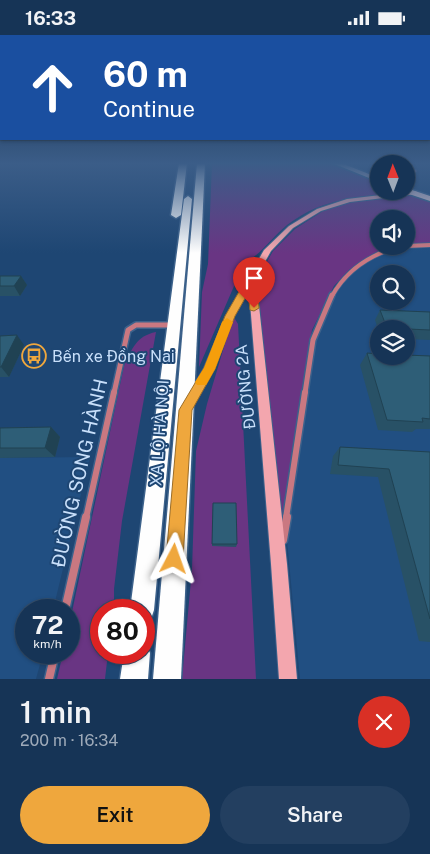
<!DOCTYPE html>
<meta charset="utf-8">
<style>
:root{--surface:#163456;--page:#233f60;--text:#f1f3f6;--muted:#9eaab9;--line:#354f6c;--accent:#efa73d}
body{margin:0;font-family:"Public Sans",sans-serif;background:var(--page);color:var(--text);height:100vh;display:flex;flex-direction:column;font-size:19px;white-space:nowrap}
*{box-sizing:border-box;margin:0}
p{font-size:16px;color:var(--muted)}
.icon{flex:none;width:28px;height:28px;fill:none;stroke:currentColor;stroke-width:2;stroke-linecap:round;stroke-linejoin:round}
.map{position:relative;height:644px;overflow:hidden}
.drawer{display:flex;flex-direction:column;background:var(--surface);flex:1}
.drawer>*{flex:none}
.hud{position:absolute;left:0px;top:0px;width:430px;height:105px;box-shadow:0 1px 4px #0004,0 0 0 1px var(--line);background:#1a4fa0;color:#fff;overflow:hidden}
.needle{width:32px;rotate:359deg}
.controls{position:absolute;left:370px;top:120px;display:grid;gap:10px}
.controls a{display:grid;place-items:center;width:45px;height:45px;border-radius:50%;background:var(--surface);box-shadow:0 1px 4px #0004,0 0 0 1px var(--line);font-size:25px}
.speed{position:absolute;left:15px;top:564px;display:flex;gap:10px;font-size:25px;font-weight:700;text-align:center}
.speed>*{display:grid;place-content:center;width:65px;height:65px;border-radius:50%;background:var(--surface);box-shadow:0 1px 4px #0004,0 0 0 1px var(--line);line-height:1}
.speed small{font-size:12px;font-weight:400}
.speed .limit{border:8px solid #d22;background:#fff;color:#111}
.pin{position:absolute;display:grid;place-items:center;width:42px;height:42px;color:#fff;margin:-51px -21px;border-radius:50% 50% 50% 0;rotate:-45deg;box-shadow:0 0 5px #0007}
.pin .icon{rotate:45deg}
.me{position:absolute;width:55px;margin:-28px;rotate:4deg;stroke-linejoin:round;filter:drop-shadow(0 0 4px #0008)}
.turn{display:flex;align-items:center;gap:18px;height:105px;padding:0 20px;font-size:22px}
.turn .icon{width:65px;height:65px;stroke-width:2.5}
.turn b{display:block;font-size:35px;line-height:42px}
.round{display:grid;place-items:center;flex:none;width:52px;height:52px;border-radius:26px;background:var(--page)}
.overview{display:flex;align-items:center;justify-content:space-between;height:85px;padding:0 20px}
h1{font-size:30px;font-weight:600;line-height:38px}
.cta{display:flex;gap:10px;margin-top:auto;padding:10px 20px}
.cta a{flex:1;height:58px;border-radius:30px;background:var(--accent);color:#111;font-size:20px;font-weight:600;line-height:58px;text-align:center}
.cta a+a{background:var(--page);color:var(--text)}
.status{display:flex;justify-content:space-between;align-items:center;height:35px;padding:0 25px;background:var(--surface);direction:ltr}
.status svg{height:14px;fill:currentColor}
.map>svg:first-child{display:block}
</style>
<div class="status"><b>16:33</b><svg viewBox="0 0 49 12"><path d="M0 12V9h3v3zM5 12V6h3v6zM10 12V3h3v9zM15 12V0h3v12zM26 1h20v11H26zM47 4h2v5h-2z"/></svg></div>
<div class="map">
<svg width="430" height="644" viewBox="0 0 430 644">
<rect width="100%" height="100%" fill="#1e4673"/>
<!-- built -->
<g fill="#214f82" fill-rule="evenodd">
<path d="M430 211V644H300L287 505 317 296 338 253 353 237 377 221 402 213ZM379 239H406V266H379ZM379 294H406V321H379Z"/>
<polygon points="90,422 53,575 26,575 26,618 43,618 36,644 0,644 0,423"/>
</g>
<!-- green -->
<g fill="#693583">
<path d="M212 128H330L379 146V156L407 157C362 162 325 161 287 190 272 202 262 219 244 228L199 332 202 257 208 229Z"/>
<polygon points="415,160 430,166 430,209 406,210 406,184 379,184 379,211 397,211 373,219 349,235 334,251 312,295 281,490 257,244 273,216 295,194 323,176 351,167"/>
<polygon points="235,284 238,289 256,644 182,644 192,534 196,416 207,369 232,285"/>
<path d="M156 297 122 486 114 554V575H101V618H108L105 644H57L63 618H69V591L124 331C132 314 136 301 156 297Z"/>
</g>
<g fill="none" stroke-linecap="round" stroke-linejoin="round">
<!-- street-far4 casing -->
<g stroke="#3d628b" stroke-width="4.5">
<polyline id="street-far4" points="406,140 415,136"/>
</g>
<!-- street-far3 casing -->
<g stroke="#3d628b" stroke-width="5.5">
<g id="street-far3">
<polyline points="406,211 430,210"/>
<path d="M332 261C347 234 371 219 401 211"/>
</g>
</g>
<!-- street-far2 casing -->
<g stroke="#3d628b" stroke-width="8">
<g id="street-far2">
<polyline points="114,358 128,295 136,290 173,290"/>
<polyline points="305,358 313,305 332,260"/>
</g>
</g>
<!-- street-far1 casing -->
<g stroke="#3d628b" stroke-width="9">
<g id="street-far1">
<polyline points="86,483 114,357"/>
<polyline points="286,483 305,357"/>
</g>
</g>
<!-- street casing -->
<g stroke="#3d628b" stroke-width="11">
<g id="street">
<polyline points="283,505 287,482"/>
<polyline points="65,575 86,482"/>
<polyline points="49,644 55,618"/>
</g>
</g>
<!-- secondary casing -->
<g stroke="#3d628b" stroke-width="2">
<polygon id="secondary" points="415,156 417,157 417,159 350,167 321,176 293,193 271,216 256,243 287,529 297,644 279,644 271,529 249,255 234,281 214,334 191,375 187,377 183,375 181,372 204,333 226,281 264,215 289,191 317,174 347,164"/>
</g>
<!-- primary casing -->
<g stroke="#3d628b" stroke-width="3">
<g id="primary">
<polygon points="332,128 341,128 379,143 379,147"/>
<polygon points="406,153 430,161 430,166 403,157 406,156"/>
</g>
</g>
<!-- highway casing -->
<g stroke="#3d628b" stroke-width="3">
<g id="highway">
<polygon points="179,128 187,128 181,180 176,183 171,180"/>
<polygon points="197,128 205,128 181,644 153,644"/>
<polygon points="188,161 192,164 154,575 151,584 144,587 144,575 130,575 184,164"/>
<polygon points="144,608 146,609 150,618 148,644 120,644 124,618 144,618"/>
</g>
</g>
<!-- street-far4 -->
<use href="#street-far4" stroke="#c97881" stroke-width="3"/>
<!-- street-far3 -->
<use href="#street-far3" stroke="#c97881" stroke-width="4"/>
<!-- street-far2 -->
<use href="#street-far2" stroke="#c97881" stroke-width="5"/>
<!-- street-far1 -->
<use href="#street-far1" stroke="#c97881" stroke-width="6"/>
<!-- street -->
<use href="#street" stroke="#c97881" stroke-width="8"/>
<!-- secondary -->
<use href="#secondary" fill="#f3a6ae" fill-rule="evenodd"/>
<!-- primary -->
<use href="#primary" fill="#f8d6d8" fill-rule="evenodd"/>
<!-- highway -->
<use href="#highway" fill="#fefefe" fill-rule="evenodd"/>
</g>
<!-- wall -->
<g fill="#285166">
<polygon points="0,241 21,241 27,250 20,261 0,261"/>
<polygon points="380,275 430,277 430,305 406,304 406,294 379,294 379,297 375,285"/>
<polygon points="0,301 24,310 9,342 0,342"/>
<polygon points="367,318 430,321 430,394 416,394 412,397 378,395 360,330"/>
<polygon points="51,392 60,402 55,422 0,423 0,393"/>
<polygon points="340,412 430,417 430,607 419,606 378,442 330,439 333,421"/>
<polygon points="213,468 237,509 236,512 212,511"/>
</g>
<!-- shaded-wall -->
<g fill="#204253">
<polygon points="21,241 27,250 20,261 14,251"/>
<polygon points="17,300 24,310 9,342 1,332"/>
<polygon points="51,392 60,402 55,422 45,413"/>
</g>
<!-- building -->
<g fill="#2e5e77" stroke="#204253">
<polygon points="0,241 21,241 14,251 0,251"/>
<polygon points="380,275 430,277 430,295 387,293"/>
<polygon points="17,300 1,332 0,332 0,301"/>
<polygon points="367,318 379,319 379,321 406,321 406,320 430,321 430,384 422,383 423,387 387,385"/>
<polygon points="51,392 45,413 0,413 0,393"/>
<polygon points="340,412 430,417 430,584 389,434 338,430"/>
<polygon points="213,468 236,468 237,509 212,509"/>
</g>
<!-- sky -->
<linearGradient id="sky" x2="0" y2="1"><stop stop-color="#10263f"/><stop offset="0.59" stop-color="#3b5d88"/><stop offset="1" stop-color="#3b5d88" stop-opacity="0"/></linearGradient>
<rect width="430" height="218" fill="url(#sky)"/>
<!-- route -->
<polygon fill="#efa73d" stroke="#9b6d28" points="248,241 255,241 256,243 259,273 254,276 250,275 248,258 235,281 215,334 192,375 183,524 181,530 174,533 168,530 166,524 179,375 204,333 225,281"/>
<!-- slow -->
<polygon fill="#f59e0b" points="227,283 233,287 215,334 206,350 197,350 195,347 204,333 222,287"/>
<!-- icons -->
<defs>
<g id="bus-ring" transform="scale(1.25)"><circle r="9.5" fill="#1e4673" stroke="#efa73d" stroke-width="1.5"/><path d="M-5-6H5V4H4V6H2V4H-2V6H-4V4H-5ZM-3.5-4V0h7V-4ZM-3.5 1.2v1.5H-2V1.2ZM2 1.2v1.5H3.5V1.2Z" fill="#efa73d"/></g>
</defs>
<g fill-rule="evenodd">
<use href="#bus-ring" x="34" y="321"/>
</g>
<g text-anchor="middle" stroke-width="4" stroke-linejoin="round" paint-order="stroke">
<!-- poi labels -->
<g font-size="16" fill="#c8dffa" stroke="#1e4673" text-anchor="start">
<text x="52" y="327">Bến xe Đồng Nai</text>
</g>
<!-- street labels -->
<g font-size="16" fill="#c8dffa" stroke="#1e4673">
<text transform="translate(245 352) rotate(-96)" y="6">ĐƯỜNG 2A</text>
<text transform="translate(159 398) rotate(-86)" y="6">XA LỘ HÀ NỘI</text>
</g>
<!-- near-street labels -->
<g font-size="19" fill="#c8dffa" stroke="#1e4673">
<text transform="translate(79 438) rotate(-77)" y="7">ĐƯỜNG SONG HÀNH</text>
</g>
</g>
</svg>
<div class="controls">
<a><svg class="needle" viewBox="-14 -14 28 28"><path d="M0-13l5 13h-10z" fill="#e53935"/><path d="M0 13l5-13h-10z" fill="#9eaab9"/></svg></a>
<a><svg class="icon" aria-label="sound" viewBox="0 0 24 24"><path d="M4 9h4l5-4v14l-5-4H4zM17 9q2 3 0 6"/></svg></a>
<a><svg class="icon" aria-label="search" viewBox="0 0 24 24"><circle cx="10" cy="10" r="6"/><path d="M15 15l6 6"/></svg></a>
<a><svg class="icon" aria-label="layers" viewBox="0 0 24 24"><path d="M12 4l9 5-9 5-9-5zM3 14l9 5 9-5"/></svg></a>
</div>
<div class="speed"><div>72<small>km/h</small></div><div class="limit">80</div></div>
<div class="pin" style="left:254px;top:273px;background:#d93025"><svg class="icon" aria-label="arrive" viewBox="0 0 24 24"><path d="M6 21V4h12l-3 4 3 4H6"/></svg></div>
<svg class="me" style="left:174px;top:524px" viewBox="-20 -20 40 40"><path d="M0-17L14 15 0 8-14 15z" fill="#efa73d" stroke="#fff" stroke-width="4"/></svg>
<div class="hud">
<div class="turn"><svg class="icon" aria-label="ahead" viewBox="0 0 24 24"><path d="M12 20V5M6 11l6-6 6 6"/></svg><div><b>60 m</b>Continue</div></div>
</div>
</div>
<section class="drawer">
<div class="overview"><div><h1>1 min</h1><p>200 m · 16:34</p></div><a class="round" style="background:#d93025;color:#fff"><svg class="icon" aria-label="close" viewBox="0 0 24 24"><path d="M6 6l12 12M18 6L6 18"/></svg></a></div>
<div class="cta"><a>Exit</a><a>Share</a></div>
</section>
